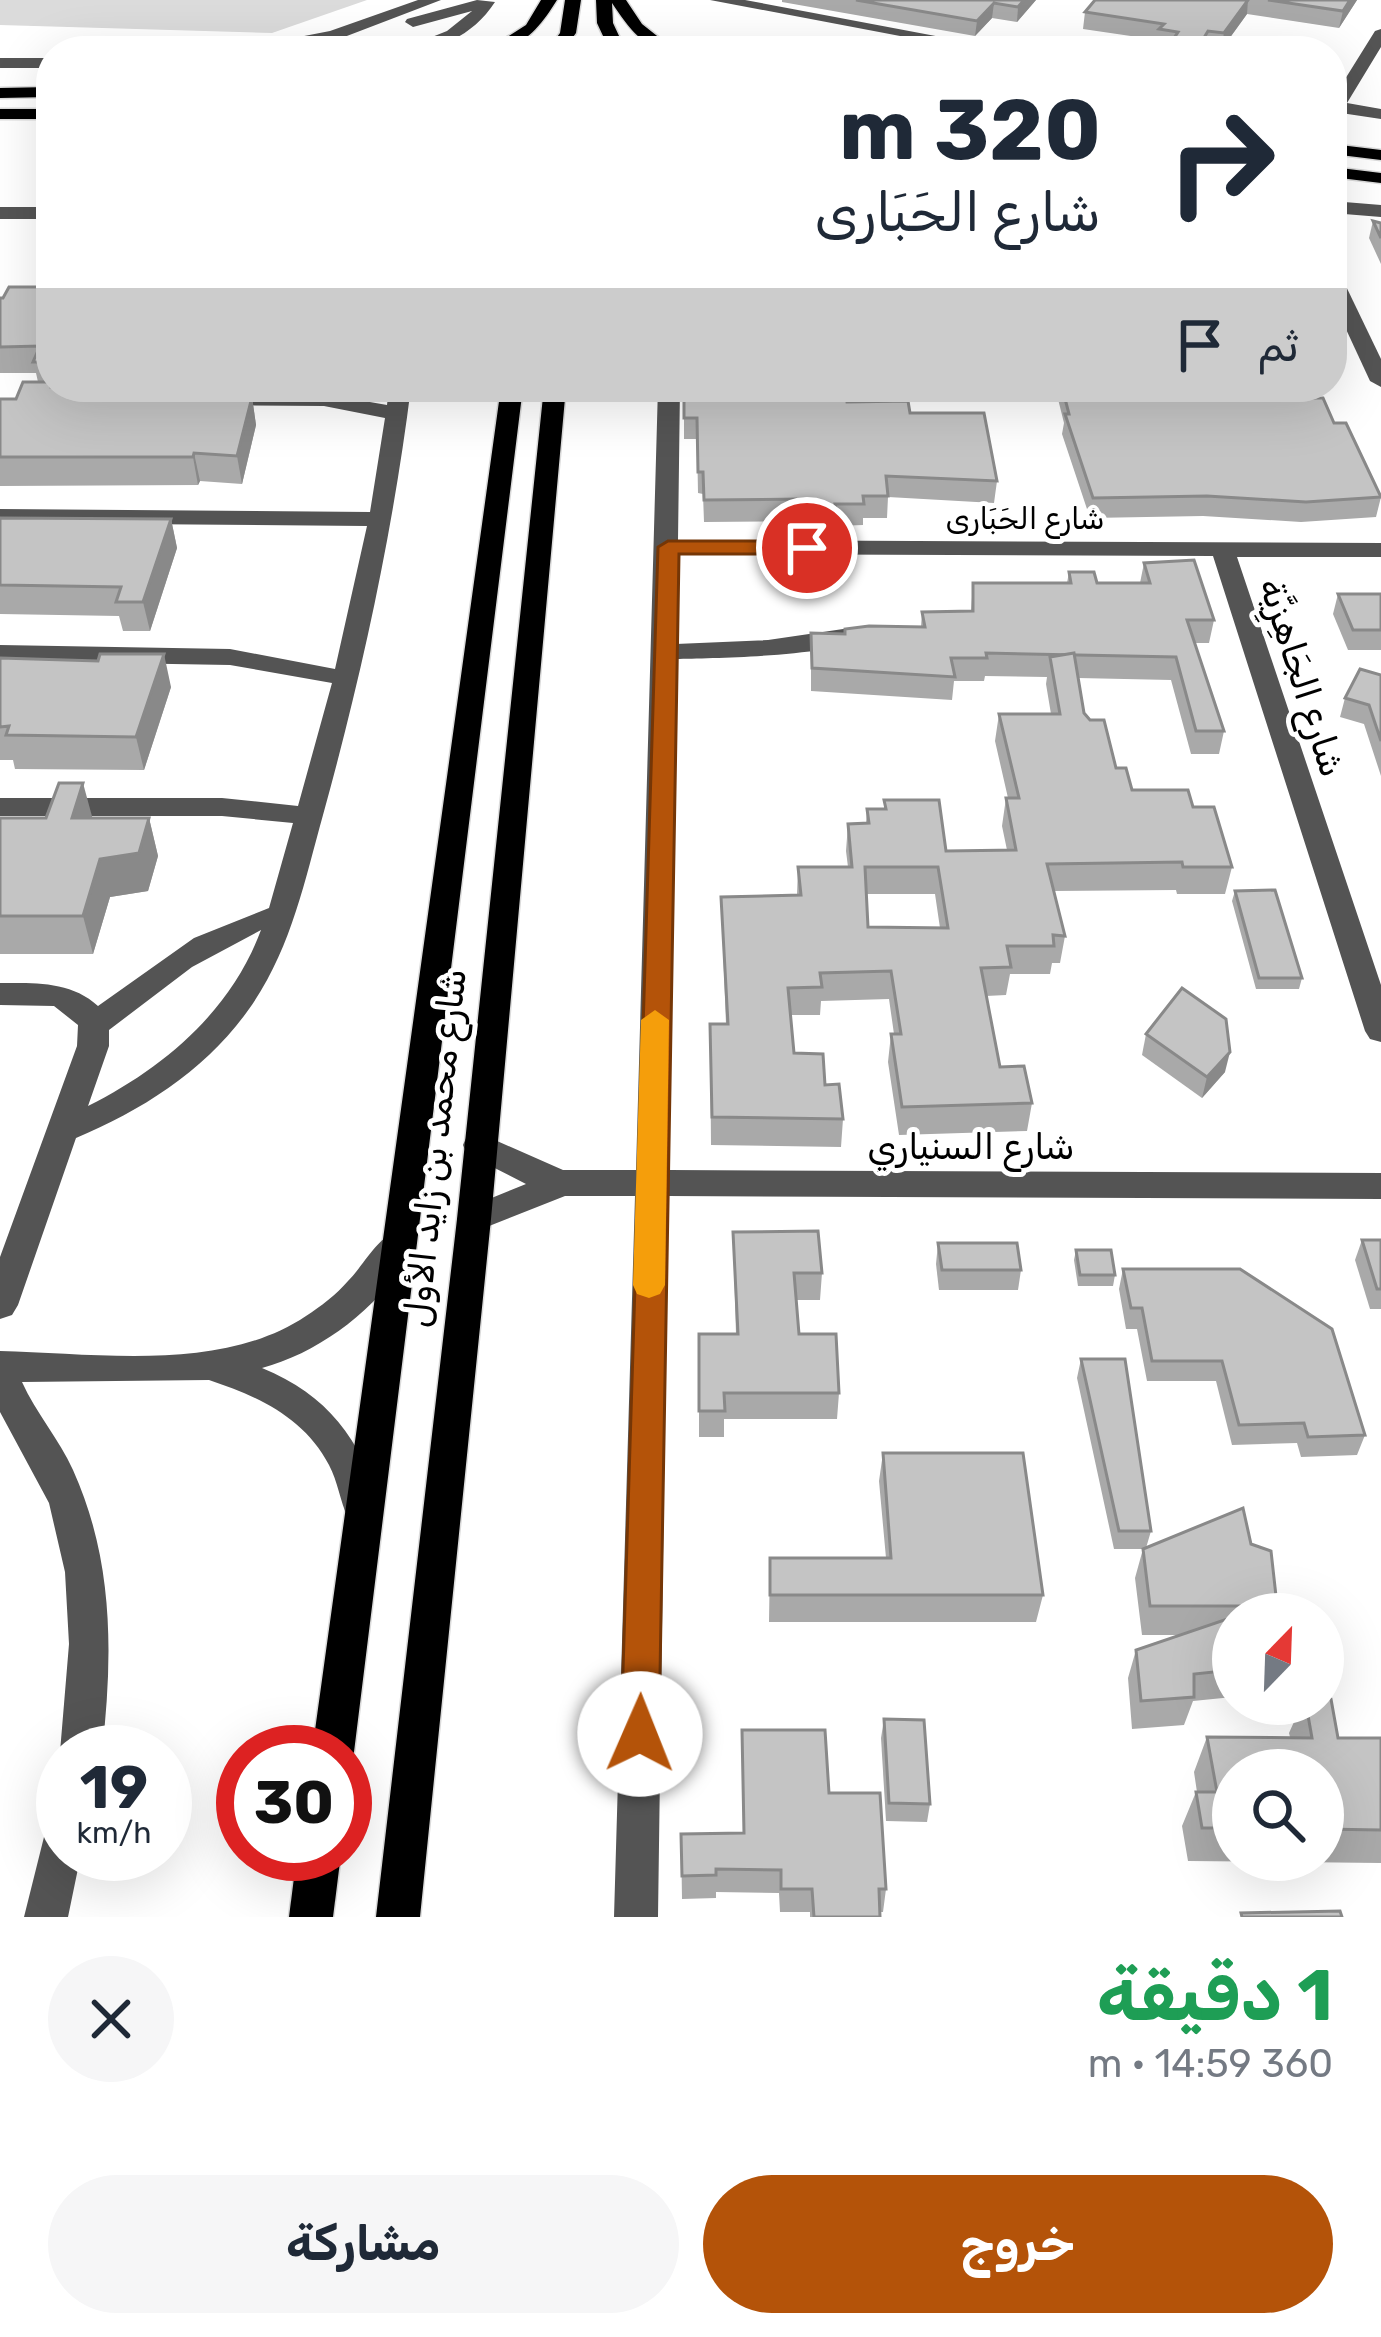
<!DOCTYPE html>
<html lang="ar">
<meta charset="utf-8">
<style>
:root{--surface:#fff;--page:#f6f6f7;--text:#1f2937;--muted:#747a83;--accent:#b45309}
body{margin:0;font-family:Rubik,Cairo,sans-serif;background:var(--page);color:var(--text);direction:rtl;height:100vh;display:flex;flex-direction:column;font-size:45px;white-space:nowrap}
*{box-sizing:border-box;margin:0}
p{font-size:39px;color:var(--muted)}
.icon{flex:none;width:66px;height:66px;fill:none;stroke:currentColor;stroke-width:2;stroke-linecap:round;stroke-linejoin:round}
.map{position:relative;height:1917px;overflow:hidden;direction:ltr}
.side{display:flex;flex-direction:column;background:var(--surface);flex:1}
.side>*{flex:none}
.guide{position:absolute;left:36px;top:36px;width:1311px;height:366px;border-radius:48px;box-shadow:0 12px 48px #0002;direction:rtl;background:#fff;color:var(--text);overflow:hidden}
.needle{width:78px;rotate:23deg}
.fabs{position:absolute;left:1212px;top:1593px;display:grid;gap:24px}
.fabs a{display:grid;place-items:center;width:132px;height:132px;border-radius:50%;background:var(--surface);box-shadow:0 12px 48px #0002;font-size:60px}
.speed{position:absolute;left:36px;top:1725px;display:flex;gap:24px;font-size:60px;font-weight:700;text-align:center}
.speed>*{display:grid;place-content:center;width:156px;height:156px;border-radius:50%;background:var(--surface);box-shadow:0 12px 48px #0002;line-height:1}
.speed small{font-size:30px;font-weight:400}
.speed .limit{border:18px solid #d22;background:#fff;color:#111}
.pin{position:absolute;display:grid;place-items:center;width:102px;height:102px;color:#fff;margin:-51px;border:6px solid #fff;border-radius:50%;box-shadow:0 3px 12px #0007}
.me{position:absolute;width:132px;margin:-66px;rotate:1deg;stroke-linejoin:round;filter:drop-shadow(0 0 9px #0008)}
.turn{display:flex;align-items:center;gap:42px;height:252px;padding:0 48px;font-size:54px}
.turn .icon{width:156px;height:156px;stroke-width:2.5}
.turn b{display:block;font-size:84px;line-height:102px}
.then{display:flex;align-items:center;height:114px;padding:0 48px;background:#0003;gap:24px;font-size:45px}
.round{display:grid;place-items:center;flex:none;width:126px;height:126px;border-radius:63px;background:var(--page)}
.overview{display:flex;align-items:center;justify-content:space-between;height:204px;padding:0 48px}
h1{font-size:72px;font-weight:700;line-height:90px;color:#1e9e55}
.cta{display:flex;gap:24px;margin-top:auto;padding:24px 48px}
.cta a{flex:1;height:138px;border-radius:72px;background:var(--accent);color:#fff;font-size:48px;font-weight:700;line-height:138px;text-align:center}
.cta a+a{background:var(--page);color:var(--text)}
.map>svg:first-child{display:block}
</style>
<div class="map">
<svg width="1381" height="1917" viewBox="0 0 1381 1917">
<rect width="100%" height="100%" fill="#fff"/>
<!-- green -->
<polygon fill="#dbdbdb" points="0,0 367,0 272,33 0,25"/>
<g fill="none" stroke-linecap="round" stroke-linejoin="round">
<!-- major casing -->
<g stroke="#dbdbdb" stroke-width="3">
<g id="major">
<path d="M541 0H557C539 29 521 51 485 51L526 25Z"/>
<polygon points="565,0 581,0 576,33 563,51 547,51 560,33"/>
<path d="M596 0H626L642 24 676 51C644 51 629 28 612 3L613 23 626 51H610L597 23Z"/>
<polygon points="51,87 51,97 0,98 0,88"/>
<rect x="0" y="109" width="51" height="10"/>
<polygon points="1332,144 1381,150 1381,160 1332,154"/>
<polygon points="1332,167 1381,173 1381,183 1332,177"/>
<polygon points="501,387 523,387 354,1752 345,1767 345,1752 312,1752"/>
<polygon points="544,387 566,387 491,1219 420,1917 376,1917 457,1219"/>
<polygon points="297,1854 341,1854 333,1917 289,1917"/>
</g>
</g>
<!-- minor -->
<g fill="#545454" fill-rule="evenodd">
<polygon points="418,0 441,0 339,39 271,49 263,44 330,31"/>
<path d="M477 0 495 2C472 37 438 51 397 51L447 31 472 11 413 27 405 22 407 19Z"/>
<polygon points="710,0 745,0 1015,51 979,51"/>
<polygon points="1381,29 1381,47 1347,103 1381,109 1381,119 1341,113 1332,119 1332,100 1375,31"/>
<rect x="0" y="58" width="51" height="10"/>
<polygon points="1332,201 1381,205 1381,217 1332,213"/>
<rect x="0" y="207" width="51" height="12"/>
<polygon points="1332,272 1342,278 1381,359 1381,387 1370,381 1332,299"/>
<path d="M389 387H411C393 531 362 674 323 815 304 883 291 950 249 1009 207 1069 143 1110 76 1138L18 1305 12 1315 0 1319V1257L77 1046 78 1025 54 1006 0 1005V983C35 983 71 981 98 1006L194 938 269 908 293 823 222 816H0V798H222L298 806 332 683 230 665 0 661V645L230 649 335 669 367 526 0 523V509L370 512 385 418 324 406 210 405 199 399 210 393 324 394 387 405ZM261 930C231 1011 164 1068 88 1106L109 1046V1030L192 967Z"/>
<path d="M658 387H680L678 540 1381 543V557H1237L1381 985V1042L1370 1039 1365 1031 1213 556 677 554 676 644 768 640 850 628 863 636C839 657 713 658 676 659L669 1170 1381 1173V1199L668 1196 658 1917H614L635 1196H565L474 1232 462 1228 457 1219 462 1210 526 1184 467 1154 463 1145 467 1136 479 1133 563 1170H636Z"/>
<path d="M399 1230 411 1234 416 1244C386 1302 325 1351 262 1368 328 1395 360 1439 381 1506L376 1518 362 1523 348 1518C340 1501 338 1482 329 1465 304 1417 257 1396 209 1380L22 1382C36 1413 59 1439 73 1470 114 1561 113 1655 102 1752H63V1759L60 1752 69 1644 65 1572 49 1503 0 1412V1351C96 1353 221 1373 306 1316 320 1307 337 1294 348 1281 365 1264 376 1238 399 1230Z"/>
<polygon points="63,1814 63,1854 81,1854 68,1917 24,1917 48,1821"/>
</g>
<!-- major -->
<use href="#major" fill="#000" fill-rule="evenodd"/>
</g>
<!-- wall -->
<g fill="#a9a9a9" fill-rule="evenodd">
<polygon points="782,0 1036,0 1017,22 992,18 975,36 782,2"/>
<polygon points="1095,0 1357,0 1339,28 1247,14 1221,50 1205,48 1203,51 1166,51 1167,48 1157,46 1158,40 1083,29 1085,12"/>
<polygon points="1373,221 1381,223 1381,264 1369,238"/>
<polygon points="51,287 51,387 170,387 158,388 160,398 252,397 256,425 242,484 200,481 198,485 0,486 0,399 16,399 38,382 36,373 0,373 0,298"/>
<polygon points="684,387 847,402 910,413 997,481 994,503 888,497 887,518 863,518 863,525 836,526 835,536 803,536 802,521 704,522 703,494 698,493 697,439 684,439"/>
<polygon points="1055,387 1296,387 1300,398 1334,423 1381,497 1376,517 1301,522 1203,516 1090,518 1062,434 1064,423"/>
<polygon points="0,518 171,519 177,548 150,631 123,631 119,616 0,614"/>
<path d="M1144 563 1214 620 1209 643H1195L1224 731 1219 754H1191L1171 680 1078 678 1084 713 1116 768 1132 790 1193 807 1232 867 1225 894H1177L1176 890 1054 891 1065 936 1060 963H1052L1050 974H1010L1006 995 986 996 1000 1067 1032 1103 1027 1131 899 1135 888 1062 891 1034H894L889 999 821 1001 820 1015H791L794 1053 825 1085 843 1119 841 1147 711 1145 710 1024H726L721 897 797 895 798 867H848L846 851 848 824 866 823 867 809H884V800L946 851 1007 850 1002 826 1006 798H1008L995 741 999 714H1051L1046 684 1047 677 985 676 984 681H954L952 700 811 691V633L845 634 921 627 922 612 971 611 973 583H1067L1069 572 1097 583H1140ZM866 894H935L940 928 868 927Z"/>
<polygon points="1338,594 1381,594 1381,650 1348,650 1333,614"/>
<polygon points="0,658 171,687 144,770 15,769 13,760 0,760"/>
<polygon points="1381,675 1381,776 1364,724 1340,717 1345,698"/>
<polygon points="0,818 149,818 158,856 148,891 110,897 93,954 0,954"/>
<polygon points="1235,891 1302,978 1299,989 1256,989 1232,901"/>
<polygon points="1146,1034 1225,1072 1202,1098 1142,1055"/>
<polygon points="733,1232 822,1273 820,1300 796,1300 799,1334 839,1393 837,1419 724,1419 724,1437 699,1437 699,1334 736,1334"/>
<polygon points="1362,1240 1381,1240 1381,1309 1370,1309 1355,1260"/>
<polygon points="938,1243 1021,1270 1018,1290 939,1290 936,1264"/>
<polygon points="1076,1250 1115,1275 1113,1286 1078,1286 1074,1260"/>
<polygon points="1123,1269 1365,1435 1357,1455 1301,1457 1297,1443 1232,1445 1216,1381 1147,1381 1137,1329 1126,1329 1119,1289"/>
<polygon points="1081,1359 1151,1531 1146,1548 1251,1544 1278,1614 1233,1614 1233,1697 1193,1701 1184,1725 1132,1729 1128,1678 1136,1650 1182,1635 1142,1635 1135,1578 1143,1549 1114,1549 1077,1378"/>
<polygon points="883,1453 1043,1595 1036,1622 769,1622 770,1558 886,1558 879,1481"/>
<path d="M1302 1704H1323L1338 1738H1381V1863L1188 1861 1182 1826 1196 1792H1197L1194 1772 1207 1737H1290L1289 1733ZM1233 1770H1323V1860H1233Z"/>
<polygon points="884,1719 930,1804 927,1822 886,1821 881,1738"/>
<polygon points="742,1730 829,1793 886,1889 883,1912 880,1912 880,1917 810,1917 810,1912 780,1912 779,1893 716,1892 716,1898 682,1899 681,1834 743,1833"/>
</g>
<!-- shaded-wall -->
<g fill="#898989">
<polygon points="1024,0 1036,0 1017,22 1018,7"/>
<polygon points="1248,0 1247,14 1221,50 1224,33"/>
<polygon points="1350,0 1357,0 1339,28 1343,11"/>
<polygon points="994,3 992,18 975,36 977,21"/>
<polygon points="1208,31 1203,51 1196,51"/>
<polygon points="252,397 256,425 242,484 237,456"/>
<polygon points="194,453 200,481 198,485 193,457"/>
<polygon points="171,519 177,548 150,631 143,602"/>
<polygon points="164,654 171,687 144,770 136,737"/>
<polygon points="83,783 93,820 72,818"/>
<polygon points="149,818 158,856 148,891 110,897 93,954 83,916 100,859"/>
<polygon points="1230,1052 1225,1072 1202,1098 1207,1077"/>
</g>
<!-- building -->
<g fill="#c4c4c4" stroke="#898989" stroke-width="3" fill-rule="evenodd">
<polygon points="856,0 1024,0 1018,7 994,3 977,21"/>
<polygon points="1095,0 1248,0 1224,33 1208,31 1196,51 1166,50 1178,32 1159,29 1164,24 1085,12"/>
<polygon points="1268,0 1350,0 1343,11"/>
<polygon points="1373,221 1381,223 1381,238"/>
<polygon points="9,287 51,287 51,362 33,362 40,346 0,347 0,298 3,298"/>
<polygon points="23,382 51,382 51,387 156,387 152,398 252,397 237,456 194,453 193,457 0,457 0,399 16,399"/>
<polygon points="684,387 845,387 847,402 908,401 910,413 984,413 997,481 886,476 888,496 863,496 864,504 835,504 837,514 804,514 803,499 704,500 703,472 698,472 697,418 684,418"/>
<polygon points="1062,387 1296,387 1300,398 1323,398 1334,423 1346,423 1381,497 1306,502 1207,496 1093,498 1065,414 1069,414"/>
<polygon points="0,518 171,519 143,602 116,602 121,587 0,585"/>
<polygon points="1194,560 1214,620 1187,620 1224,731 1196,731 1176,657 986,653 987,658 951,658 955,677 812,668 811,633 845,634 845,629 869,626 925,627 922,612 973,611 973,583 1071,583 1069,572 1094,572 1097,583 1150,583 1144,563"/>
<polygon points="1338,594 1381,594 1381,630 1353,630"/>
<path d="M1074 653 1084 713 1090 720H1104L1116 768H1126L1132 790H1188L1193 807H1214L1232 867H1183L1182 862 1047 864 1065 936 1053 935 1054 946H1007L1011 967 981 968 1000 1067 1024 1066 1032 1103 902 1107 891 1034H901L891 971 820 973 822 987 788 988 794 1053 823 1054 825 1085 839 1084 843 1119 712 1117 710 1024H728L721 897 801 895 798 867H852L848 824 869 823 867 809H886L884 800H939L946 851 1016 850 1006 798H1019L999 714H1060L1050 657ZM865 867H938L948 928 868 927Z"/>
<polygon points="100,654 164,654 136,737 6,735 9,726 0,727 0,658 98,661"/>
<polygon points="1360,669 1381,675 1381,741 1369,705 1345,698"/>
<polygon points="59,783 83,783 72,818 149,818 139,853 100,859 83,916 0,916 0,818 46,818"/>
<polygon points="1275,890 1302,978 1259,978 1235,891"/>
<polygon points="1182,988 1226,1019 1230,1052 1207,1077 1146,1034"/>
<polygon points="818,1231 822,1273 794,1273 799,1334 836,1334 839,1393 724,1393 725,1411 699,1411 699,1334 738,1334 733,1232"/>
<polygon points="1362,1240 1381,1240 1381,1289 1377,1289"/>
<polygon points="938,1243 1017,1243 1021,1270 942,1270"/>
<polygon points="1076,1250 1111,1250 1115,1275 1080,1275"/>
<polygon points="1123,1269 1240,1269 1332,1329 1365,1435 1308,1437 1304,1423 1239,1425 1222,1361 1152,1361 1142,1308 1131,1308"/>
<polygon points="1081,1359 1125,1359 1151,1531 1119,1531"/>
<polygon points="883,1453 1023,1453 1043,1595 770,1595 770,1558 891,1558"/>
<polygon points="1243,1508 1251,1544 1271,1551 1278,1614 1242,1614 1265,1606 1150,1606 1143,1549"/>
<polygon points="1233,1617 1233,1670 1194,1674 1194,1697 1141,1701 1136,1650"/>
<polygon points="1323,1698 1331,1699 1338,1738 1381,1738 1381,1830 1323,1829 1323,1770 1233,1770 1233,1828 1202,1828 1196,1792 1217,1792 1207,1737 1312,1738 1306,1704 1323,1704"/>
<polygon points="884,1719 924,1720 930,1804 889,1803"/>
<polygon points="742,1730 825,1730 829,1793 880,1793 886,1889 879,1889 880,1917 814,1917 812,1889 781,1889 781,1870 716,1869 716,1875 682,1876 681,1834 744,1833"/>
<polygon points="1340,1911 1342,1917 1242,1917 1241,1913"/>
</g>
<!-- route -->
<polygon fill="#b45309" stroke="#753606" stroke-width="3" points="668,541 807,541 818,548 807,554 679,554 659,1734 653,1747 640,1752 627,1747 621,1734 658,547"/>
<!-- slow -->
<polygon fill="#f59e0b" points="655,1010 669,1020 665,1285 660,1294 649,1298 637,1294 633,1285 641,1020"/>
<g text-anchor="middle" stroke-width="10" stroke-linejoin="round" paint-order="stroke">
<!-- far-street labels -->
<g font-size="30" fill="#000" stroke="#fff">
<text x="1025" y="529">شارع الحَبَارى</text>
</g>
<!-- street labels -->
<g font-size="36" fill="#000" stroke="#fff">
<text transform="translate(1303 677) rotate(72)" y="13">شارع الجَاهِزِيَّة</text>
<text x="971" y="1159">شارع السنياري</text>
<text transform="translate(434 1148) rotate(-84)" y="13">شارع محمد بن زايد الأول</text>
</g>
</g>
</svg>
<div class="fabs">
<a><svg class="needle" viewBox="-14 -14 28 28"><path d="M0-13l5 13h-10z" fill="#e53935"/><path d="M0 13l5-13h-10z" fill="#747a83"/></svg></a>
<a><svg class="icon" aria-label="search" viewBox="0 0 24 24"><circle cx="10" cy="10" r="6"/><path d="M15 15l6 6"/></svg></a>
</div>
<div class="speed"><div>19<small>km/h</small></div><div class="limit">30</div></div>
<div class="pin" style="left:807px;top:548px;background:#d93025"><svg class="icon" aria-label="arrive" viewBox="0 0 24 24"><path d="M6 21V4h12l-3 4 3 4H6"/></svg></div>
<svg class="me" style="left:640px;top:1734px" viewBox="-20 -20 40 40"><circle r="19" fill="#fff"/><path d="M0-13L10 11 0 6-10 11z" fill="#b45309"/></svg>
<div class="guide">
<div class="turn"><svg class="icon" aria-label="right" viewBox="0 0 24 24"><path d="M7 20v-9h11M14 6l5 5-5 5"/></svg><div><b>320 m</b>شارع الحَبَارى</div></div>
<div class="then">ثم<svg class="icon" aria-label="arrive" viewBox="0 0 24 24"><path d="M6 21V4h12l-3 4 3 4H6"/></svg></div>
</div>
</div>
<section class="side">
<div class="overview"><div><h1>1 دقيقة</h1><p>360 m · 14:59</p></div><a class="round"><svg class="icon" aria-label="close" viewBox="0 0 24 24"><path d="M6 6l12 12M18 6L6 18"/></svg></a></div>
<div class="cta"><a>خروج</a><a>مشاركة</a></div>
</section>
